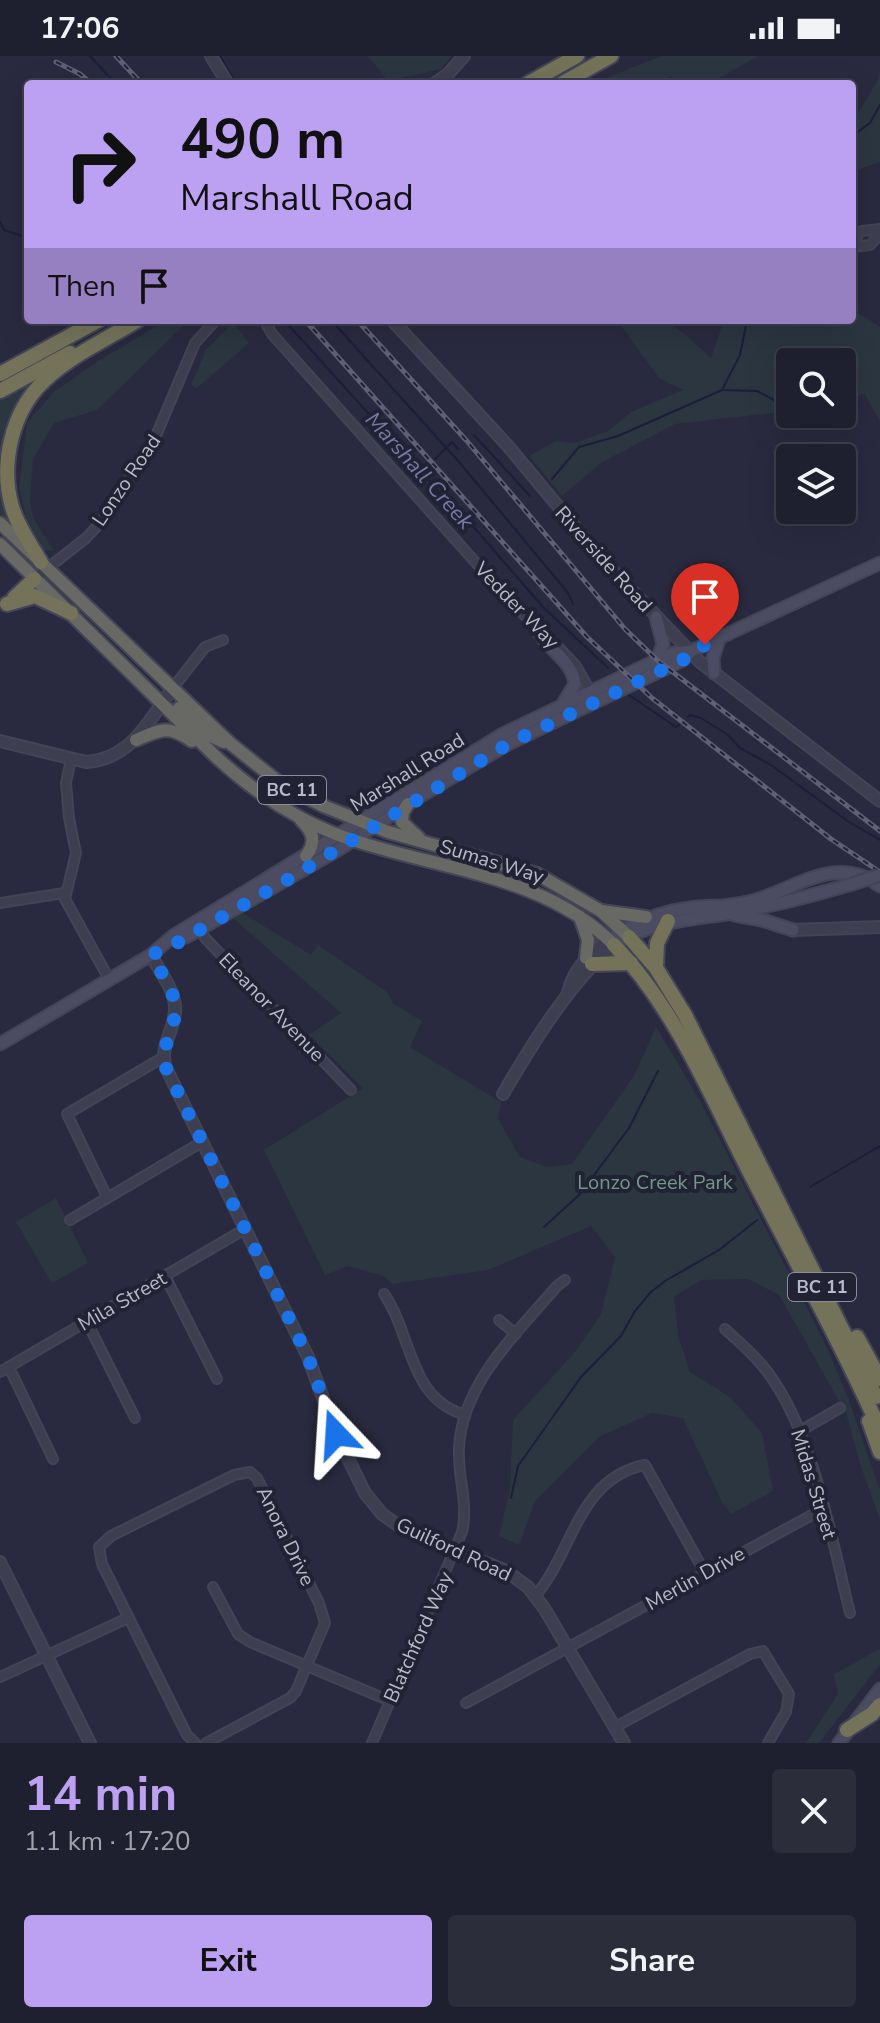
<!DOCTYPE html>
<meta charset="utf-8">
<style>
:root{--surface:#1f202f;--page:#2c2d3b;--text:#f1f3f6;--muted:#a1a3aa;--line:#3c3e4b;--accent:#bca0f2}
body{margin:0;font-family:"Nunito Sans",sans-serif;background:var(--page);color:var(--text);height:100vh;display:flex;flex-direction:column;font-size:30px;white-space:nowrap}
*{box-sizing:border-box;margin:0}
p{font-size:26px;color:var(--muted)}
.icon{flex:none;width:44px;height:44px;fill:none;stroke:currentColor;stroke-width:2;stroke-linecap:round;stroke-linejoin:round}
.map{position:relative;height:1687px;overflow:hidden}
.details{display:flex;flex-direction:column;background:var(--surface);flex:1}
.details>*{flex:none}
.banner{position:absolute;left:24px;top:24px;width:832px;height:244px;border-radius:8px;box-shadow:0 8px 32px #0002,0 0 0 2px var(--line);background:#bca0f2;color:#111;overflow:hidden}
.buttons{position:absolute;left:776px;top:292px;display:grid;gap:16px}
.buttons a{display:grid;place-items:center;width:80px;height:80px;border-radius:8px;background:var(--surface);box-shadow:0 8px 32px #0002,0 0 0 2px var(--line);font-size:40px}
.pin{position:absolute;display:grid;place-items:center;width:68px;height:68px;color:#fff;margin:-82px -34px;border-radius:50% 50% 50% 0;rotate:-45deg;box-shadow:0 0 8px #0007}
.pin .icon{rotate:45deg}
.me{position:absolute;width:88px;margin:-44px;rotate:340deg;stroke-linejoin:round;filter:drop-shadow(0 0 6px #0008)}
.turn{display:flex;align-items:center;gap:28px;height:168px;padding:0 24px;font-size:36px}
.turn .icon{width:104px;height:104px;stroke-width:2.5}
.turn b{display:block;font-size:56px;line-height:68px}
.then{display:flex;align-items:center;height:76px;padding:0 24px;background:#0003;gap:16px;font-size:30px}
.round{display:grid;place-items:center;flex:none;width:84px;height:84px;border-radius:8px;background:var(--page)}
.overview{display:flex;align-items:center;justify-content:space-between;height:136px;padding:0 24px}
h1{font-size:48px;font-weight:700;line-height:60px;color:var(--accent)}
.action{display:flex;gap:16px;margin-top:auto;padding:16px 24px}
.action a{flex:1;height:92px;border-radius:8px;background:var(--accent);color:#111;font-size:32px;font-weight:700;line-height:92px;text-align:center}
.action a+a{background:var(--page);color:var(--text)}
.status{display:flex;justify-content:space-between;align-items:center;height:56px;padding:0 40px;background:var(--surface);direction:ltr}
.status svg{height:22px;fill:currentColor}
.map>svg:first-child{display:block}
</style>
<div class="status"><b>17:06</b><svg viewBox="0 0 49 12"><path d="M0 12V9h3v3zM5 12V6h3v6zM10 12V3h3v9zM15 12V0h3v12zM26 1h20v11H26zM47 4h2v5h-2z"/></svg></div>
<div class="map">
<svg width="880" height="1687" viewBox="0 0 880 1687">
<rect width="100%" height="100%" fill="#292a3f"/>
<!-- green -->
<g fill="#2b3640">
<polygon points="368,0 452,0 441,13 388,25"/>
<polygon points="662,0 758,0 709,28 675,28 671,20 661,28 590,28"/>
<polygon points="880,15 880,106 852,116 852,67 878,24"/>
<path d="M852 253 880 271V365L864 337 842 348V306H790V355L675 368 602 406 562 440 529 400 556 385 575 387 608 375 631 356 683 334 659 322 617 264C673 264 670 264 711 302L724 264H852Z"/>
<polygon points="167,264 189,264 97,354 54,367 33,403 30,445 33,462 54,495 44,494 26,461 19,432 27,367 54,336 98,305"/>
<polygon points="231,269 236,270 249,287 197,332 191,329 206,294"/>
<path d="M39 323C30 334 18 346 12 358 0 395 4 432 12 470L0 457V345Z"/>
<polygon points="241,856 311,899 318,889 387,936 394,948 422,965 410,991 501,1046 498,1063 520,1101 547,1111 572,1108 634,1020 656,971 700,1045 826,1289 848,1342 880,1434 880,1463 862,1414 846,1357 779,1239 748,1223 701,1224 674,1241 678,1279 690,1316 730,1341 762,1377 773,1435 731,1458 722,1446 683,1362 652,1357 599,1381 535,1445 519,1489 499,1480 510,1433 513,1364 576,1295 601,1258 615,1201 591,1170 488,1214 393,1228 383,1220 348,1210 325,1219 264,1094 363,1032 309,979 341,957 232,861"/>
<polygon points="56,1142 88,1207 52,1227 16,1166"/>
<polygon points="880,1593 880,1608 819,1687 806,1687 838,1638 834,1618"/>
</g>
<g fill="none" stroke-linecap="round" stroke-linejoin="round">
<!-- stream -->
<g stroke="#1c1e3c" stroke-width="2">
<polyline points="90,0 116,28"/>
<polyline points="220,0 235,26"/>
<polyline points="852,80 870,67 880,49"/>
<polyline points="0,166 4,174 28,182"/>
<polyline points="284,264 385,376 386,380 402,395 402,400 425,418 444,443 452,446 543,551 608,612"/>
<polyline points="331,264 460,407 568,537 573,548"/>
<polyline points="724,334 757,335 787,351"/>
<polyline points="474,379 530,440"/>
<polyline points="435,403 452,386 458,393"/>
<polyline points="552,423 579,391 618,380 722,334 740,299 747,264"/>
<polyline points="629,639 676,671 679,669"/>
<polyline points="688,661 690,659 701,662 728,679 740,692 771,709 849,766 880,784"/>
<polyline points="810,1131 880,1090"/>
<polyline points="544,1171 580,1138 629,1072 658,1015"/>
<polyline points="511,1442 518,1410 581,1321 621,1280 635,1255 651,1236 665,1225 719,1194 757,1164"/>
</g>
<!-- minor casing -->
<g stroke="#434455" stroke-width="12">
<g id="minor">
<polyline points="880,173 862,175 857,179 856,187 860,190 870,189 880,178"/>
<polyline points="264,264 272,278 502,536 542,577"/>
<polyline points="34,523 86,482 101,466 155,382 195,287 216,264"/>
<polyline points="558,591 576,610 592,638"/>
<polyline points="172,633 205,591 223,584"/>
<polyline points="71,703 66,727 69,762 76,797 65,843 109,923"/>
<polyline points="0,847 64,837"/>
<polyline points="199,871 205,882 351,1034"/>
<polyline points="107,1141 67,1058 162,1002"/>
<polyline points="70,1164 202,1086"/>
<polyline points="165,1220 217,1323"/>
<path d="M384 1238C412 1278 409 1342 463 1358"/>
<polyline points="499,1264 516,1278"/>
<polyline points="87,1266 135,1362"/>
<path d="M725 1273C737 1284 750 1295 761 1308 812 1367 831 1481 850 1557"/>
<polyline points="9,1311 53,1403"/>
<polyline points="0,1316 245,1173"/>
<polyline points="800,1375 840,1352"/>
<polyline points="213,1531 238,1578 250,1586 390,1645"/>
<path d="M536 1539C573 1496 578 1422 645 1409L705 1517"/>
<polyline points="0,1621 128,1562"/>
<polyline points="466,1647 823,1453"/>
<polyline points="615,1671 750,1598 763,1595 789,1638 786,1656 768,1687"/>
<polyline points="195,1687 187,1679 102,1508 99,1491 111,1480 234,1419 250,1416 257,1422 319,1547 325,1567 296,1635 290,1642 206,1687"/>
<path d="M372 1687 462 1476C469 1447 457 1420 459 1391 463 1326 517 1277 557 1230L565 1224"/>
</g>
</g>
<!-- tertiary casing -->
<g stroke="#434455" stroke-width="14">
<g id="tertiary">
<polyline points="211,0 228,28"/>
<polyline points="434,28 448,18 464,0"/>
<polyline points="392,264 508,390 601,502 700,606 880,745"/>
<path d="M0 685 86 706C131 703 148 666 172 633"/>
<polyline points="793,874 880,871"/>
<path d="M151 899C159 914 174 933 175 950 177 972 158 989 166 1012L308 1301 336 1378 365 1437 382 1458 402 1472 506 1515 528 1531 544 1552 624 1687"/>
<path d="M568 937C573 912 590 899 609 883"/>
<path d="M503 1038C532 988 570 926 614 889"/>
<polyline points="0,1506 90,1687"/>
</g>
</g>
<!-- secondary casing -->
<g stroke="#434455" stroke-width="15">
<g id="secondary">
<polyline points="656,561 663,588 657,604"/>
<path d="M538 575C549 595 572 604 575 628L564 646"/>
<polyline points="714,617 713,602 719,583"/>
<path d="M725 850C735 848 746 847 756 844 798 831 838 798 880 830"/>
<polyline points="734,859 762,864 793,874"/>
<path d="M616 879C656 855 686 849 733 850"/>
<polyline points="186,881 338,794 419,741 508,688 683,604 691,595"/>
<path d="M614 889C650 866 686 864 726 858 769 851 811 840 852 828"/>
<polyline points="0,988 151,899 173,880 503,678 657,604 674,597 691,595 880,507"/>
<polyline points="839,1687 880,1633"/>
</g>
</g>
<!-- trunk casing -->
<g stroke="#444556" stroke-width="16">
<g id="trunk">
<polyline points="0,467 231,688 281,728 321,749 388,776 537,818 601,855 629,881"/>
<path d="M0 488 213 698C250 733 293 762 341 780 431 813 544 817 614 889"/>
<polyline points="179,652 208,679 224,686"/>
<path d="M136 684C162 673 168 669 192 685"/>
<polyline points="408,748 403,756 402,766 419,782"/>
<path d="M301 764C313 776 317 785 306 800"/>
<polyline points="601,855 646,861"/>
<polyline points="580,861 588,884 586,902"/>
</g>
</g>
<!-- motorway casing -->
<g stroke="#444556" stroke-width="18">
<g id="motorway">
<polyline points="527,28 577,0"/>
<polyline points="561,28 611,0"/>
<polyline points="0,318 99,264"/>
<polyline points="0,335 70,297"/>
<path d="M41 506C31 489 18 471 12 451 0 409 11 356 44 325 70 300 107 283 138 264"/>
<polyline points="14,542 34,523"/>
<polyline points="7,548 35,540 71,557"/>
<polyline points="629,881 656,912 685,959 876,1341"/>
<path d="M614 889C676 953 711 1041 751 1119 795 1204 841 1287 880 1374"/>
<polyline points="592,908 631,907"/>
<polyline points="656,911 657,887 668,865"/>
<polyline points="857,1281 880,1323"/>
<polyline points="869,1365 880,1396"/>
<polyline points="847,1674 872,1658 880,1649"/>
</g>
</g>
<!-- minor -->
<use href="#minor" stroke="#3d3e4f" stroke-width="8"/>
<!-- tertiary -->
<use href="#tertiary" stroke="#3d3e4f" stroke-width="10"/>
<!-- secondary -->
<use href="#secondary" stroke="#4b4b62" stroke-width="11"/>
<!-- trunk -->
<use href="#trunk" stroke="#686864" stroke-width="12"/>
<!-- motorway -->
<use href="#motorway" stroke="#74735a" stroke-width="14"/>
<!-- rail casing -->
<g stroke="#5f6075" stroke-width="5">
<g id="rail">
<polyline points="116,0 142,28"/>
<polyline points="56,6 80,18 92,28"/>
<polyline points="305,264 587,581 652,642 831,783 880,816"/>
<polyline points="357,264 466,384 625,573 657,604 880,775"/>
</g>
</g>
<!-- rail -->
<use href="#rail" stroke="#212234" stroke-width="2" stroke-dasharray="6" stroke-linecap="butt"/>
<!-- secondary-bridge casing -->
<g stroke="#434455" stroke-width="15" stroke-linecap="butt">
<polyline id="secondary-bridge" points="852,828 880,819"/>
</g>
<!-- secondary-bridge -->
<use href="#secondary-bridge" stroke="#4b4b62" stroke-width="11"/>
</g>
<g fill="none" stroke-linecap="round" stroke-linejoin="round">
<!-- route -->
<path stroke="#1a73e8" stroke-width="14" stroke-dasharray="0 25.2" d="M336 1378 308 1301 166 1012C159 989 177 973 175 950 174 933 159 914 151 899L175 888 294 820 508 688 683 604 691 595 705 589"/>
</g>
<g text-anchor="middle" stroke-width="8" stroke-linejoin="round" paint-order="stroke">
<!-- shield labels -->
<g fill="#212234" stroke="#8b8c9c" stroke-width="2">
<rect x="258" y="720" width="68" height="28" rx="6"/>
<rect x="788" y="1217" width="68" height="28" rx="6"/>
</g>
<g font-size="18" font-weight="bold" fill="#b9bac9">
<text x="292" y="740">BC 11</text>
<text x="822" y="1237">BC 11</text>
</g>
<!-- street labels -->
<g font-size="20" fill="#b9bac9" stroke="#212234">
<text transform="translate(126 424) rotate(-56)" y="7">Lonzo Road</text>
<text transform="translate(604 503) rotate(48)" y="7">Riverside Road</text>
<text transform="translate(517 549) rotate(46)" y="7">Vedder Way</text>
<text transform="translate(407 716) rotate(-32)" y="7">Marshall Road</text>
<text transform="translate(492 805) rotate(17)" y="7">Sumas Way</text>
<text transform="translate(272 951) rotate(46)" y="7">Eleanor Avenue</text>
<text transform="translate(122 1245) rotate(-30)" y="7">Mila Street</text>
<text transform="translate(814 1428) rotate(73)" y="7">Midas Street</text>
<text transform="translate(286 1480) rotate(64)" y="7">Anora Drive</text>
<text transform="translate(454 1493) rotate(25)" y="7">Guilford Road</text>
<text transform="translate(695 1522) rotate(-29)" y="7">Merlin Drive</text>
<text transform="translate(418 1581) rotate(-66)" y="7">Blatchford Way</text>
</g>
<!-- park labels -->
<g font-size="20" fill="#739889" stroke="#212234">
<text x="655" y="1133">Lonzo Creek Park</text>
</g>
<!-- water labels -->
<g font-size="22" font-style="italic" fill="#7679a5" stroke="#212234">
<text transform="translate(420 414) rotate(48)" y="8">Marshall Creek</text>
</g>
</g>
</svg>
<div class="buttons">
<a><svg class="icon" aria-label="search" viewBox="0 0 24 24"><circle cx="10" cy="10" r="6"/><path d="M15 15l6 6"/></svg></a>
<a><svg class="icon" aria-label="layers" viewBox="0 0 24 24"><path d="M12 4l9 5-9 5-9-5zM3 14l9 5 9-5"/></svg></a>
</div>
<div class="pin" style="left:705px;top:589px;background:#d93025"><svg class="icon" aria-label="arrive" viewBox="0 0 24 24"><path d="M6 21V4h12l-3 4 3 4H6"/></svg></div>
<svg class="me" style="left:336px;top:1378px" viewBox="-20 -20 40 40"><path d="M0-17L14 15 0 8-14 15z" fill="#1a73e8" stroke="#fff" stroke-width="4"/></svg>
<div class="banner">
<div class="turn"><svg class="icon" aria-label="right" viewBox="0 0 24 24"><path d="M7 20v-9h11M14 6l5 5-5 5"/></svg><div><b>490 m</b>Marshall Road</div></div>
<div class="then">Then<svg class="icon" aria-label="arrive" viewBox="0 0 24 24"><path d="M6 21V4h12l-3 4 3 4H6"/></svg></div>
</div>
</div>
<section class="details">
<div class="overview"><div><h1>14 min</h1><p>1.1 km · 17:20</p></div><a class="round"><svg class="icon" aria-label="close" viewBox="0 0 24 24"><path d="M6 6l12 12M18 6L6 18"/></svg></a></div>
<div class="action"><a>Exit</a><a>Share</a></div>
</section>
